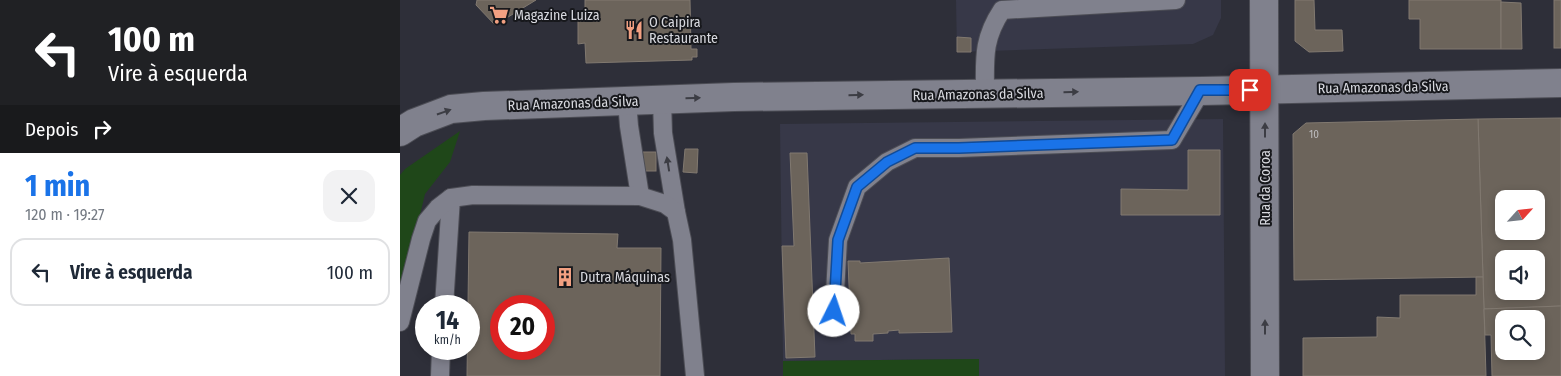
<!DOCTYPE html>
<html lang="pt">
<meta charset="utf-8">
<style>
:root{--surface:#fff;--page:#f2f2f3;--text:#1f2937;--muted:#747a83;--line:#e0e1e3;--accent:#1a73e8}
body{margin:0;font-family:"Fira Sans Condensed",sans-serif;background:var(--page);color:var(--text);height:100vh;display:flex;flex-direction:column;font-size:19px;white-space:nowrap}
*{box-sizing:border-box;margin:0}
p{font-size:16px;color:var(--muted)}
.icon{flex:none;width:28px;height:28px;fill:none;stroke:currentColor;stroke-width:2;stroke-linecap:round;stroke-linejoin:round}
.map{position:relative;flex:1;overflow:hidden}
.drawer{display:flex;flex-direction:column;background:var(--surface);width:400px}
.drawer>*{flex:none}
.top-card{background:#202124;color:#fff;overflow:hidden}
.needle{width:32px;rotate:63deg}
.buttons{position:absolute;left:1095px;top:190px;display:grid;gap:10px}
.buttons a{display:grid;place-items:center;width:50px;height:50px;border-radius:10px;background:var(--surface);box-shadow:0 2px 8px #0003;font-size:25px}
.speed{position:absolute;left:15px;top:295px;display:flex;gap:10px;font-size:25px;font-weight:700;text-align:center}
.speed>*{display:grid;place-content:center;width:65px;height:65px;border-radius:50%;background:var(--surface);box-shadow:0 2px 8px #0003;line-height:1}
.speed small{font-size:12px;font-weight:400}
.speed .limit{border:8px solid #d22;background:#fff;color:#111}
.pin{position:absolute;display:grid;place-items:center;width:42px;height:42px;color:#fff;margin:-21px;border-radius:10px;box-shadow:0 2px 8px #0006}
.me{position:absolute;width:55px;margin:-28px;rotate:4deg;stroke-linejoin:round;filter:drop-shadow(0 0 4px #0008)}
.turn{display:flex;align-items:center;gap:18px;height:105px;padding:0 25px;font-size:22px}
.turn .icon{width:65px;height:65px;stroke-width:2.5}
.turn b{display:block;font-size:35px;line-height:42px}
.then{display:flex;align-items:center;height:48px;padding:0 25px;background:#0003;gap:10px;font-size:19px}
.round{display:grid;place-items:center;flex:none;width:52px;height:52px;border-radius:15px;background:var(--page)}
.summary{display:flex;align-items:center;justify-content:space-between;height:85px;padding:0 25px}
h1{font-size:30px;font-weight:700;line-height:38px;color:var(--accent)}
ul{padding:0;list-style:none}
li{display:flex;align-items:center;gap:15px;height:68px;margin:0 10px 8px;padding:0 15px;border:2px solid var(--line);border-radius:15px}
li div{flex:1}
li b{display:block;font-size:19px}
li em{font-style:normal}
main{display:flex;flex:1;min-height:0}
.map>svg:first-child{display:block}
</style>
<main>
<section class="drawer">
<div class="top-card">
<div class="turn"><svg class="icon" aria-label="left" viewBox="0 0 24 24"><path d="M17 20v-9H6M10 6l-5 5 5 5"/></svg><div><b>100 m</b>Vire à esquerda</div></div>
<div class="then">Depois<svg class="icon" aria-label="right" viewBox="0 0 24 24"><path d="M7 20v-9h11M14 6l5 5-5 5"/></svg></div>
</div>
<div class="summary"><div><h1>1 min</h1><p>120 m · 19:27</p></div><a class="round"><svg class="icon" aria-label="close" viewBox="0 0 24 24"><path d="M6 6l12 12M18 6L6 18"/></svg></a></div>
<ul>
<li><svg class="icon" aria-label="left" viewBox="0 0 24 24"><path d="M17 20v-9H6M10 6l-5 5 5 5"/></svg><div><b>Vire à esquerda</b></div><em>100 m</em></li>
</ul>
</section>
<div class="map">
<svg width="1161" height="376" viewBox="0 0 1161 376">
<rect width="100%" height="100%" fill="#2e2f39"/>
<!-- built -->
<g fill="#373848">
<polygon points="556,0 821,0 821,18 813,35 793,44 557,52"/>
<polygon points="823,119 825,376 579,376 579,359 383,361 380,124"/>
</g>
<!-- green -->
<g fill="#1f4719">
<polygon points="60,131 50,162 25,194 0,298 0,175 5,169"/>
<polygon points="579,359 579,376 383,376 383,361"/>
</g>
<!-- building -->
<g fill="#6c645b" stroke="#817970" fill-rule="evenodd">
<polygon points="77,0 136,0 95,25 76,5"/>
<polygon points="185,0 290,0 291,49 297,49 297,57 292,57 292,60 186,63 185,43 178,44 178,18 185,18"/>
<polygon points="895,0 914,0 915,30 942,30 943,51 909,52 895,41"/>
<polygon points="1009,0 1101,0 1101,49 1020,49 1020,19 1009,19"/>
<rect x="1154" y="0" width="7" height="48"/>
<polygon points="1101,2 1121,3 1122,49 1101,49"/>
<polygon points="557,37 571,38 571,52 557,52"/>
<path d="M1161 118V306L1084 309 1078 119ZM1104 199H1136V231H1104ZM1104 259H1136V291H1104Z"/>
<polygon points="1078,119 1083,277 894,280 893,134 906,123"/>
<polygon points="285,149 298,149 297,173 283,172"/>
<polygon points="788,150 820,150 820,215 721,215 721,189 788,190"/>
<rect x="242" y="152" width="14" height="19"/>
<polygon points="390,153 407,153 415,357 386,358 382,246 394,246"/>
<path d="M69 232 218 234 217 248H261L260 376H67ZM101 306H144V349H101Z"/>
<polygon points="549,258 552,332 499,333 499,330 488,331 488,333 473,334 473,341 455,341 455,334 451,334 448,261 460,261 460,263"/>
<polygon points="1076,277 1083,277 1086,376 903,376 903,338 977,337 977,317 1000,318 1000,295 1076,295"/>
<path d="M1161 306V376H1092L1091 335H1085L1084 309ZM1104 319H1136V351H1104Z"/>
</g>
<g fill="none" stroke-linecap="round" stroke-linejoin="round">
<!-- service casing -->
<g stroke="#4c4d55" stroke-width="20">
<g id="service">
<path d="M585 93C585 60 582 40 602 10L776 0"/>
<polyline points="262,100 263,133 276,212"/>
<polyline points="227,101 229,126 240,196"/>
<polyline points="44,306 51,198"/>
<polyline points="0,322 21,239 27,221 38,208 51,198 73,195 240,196 265,204 276,212 282,240 295,376"/>
<polyline points="433,328 438,240 457,187 487,162 515,148 559,148 772,140 801,91"/>
<polyline points="40,376 41,349"/>
</g>
</g>
<!-- minor casing -->
<g stroke="#4c4d55" stroke-width="30">
<polyline id="minor" points="0,132 14,123 51,109 84,106 334,97 801,91 1161,83"/>
</g>
<!-- tertiary casing -->
<g stroke="#4c4d55" stroke-width="30">
<polyline id="tertiary" points="864,0 865,376"/>
</g>
<!-- service -->
<use href="#service" stroke="#80818d" stroke-width="18"/>
<!-- minor -->
<use href="#minor" stroke="#80818d" stroke-width="28"/>
<!-- tertiary -->
<use href="#tertiary" stroke="#80818d" stroke-width="28"/>
</g>
<!-- one-way arrows -->
<defs><path id="oneway-solid" d="M-6-.8H1V-3.2L6.5 0L1 3.2V.8H-6Z" transform="scale(1.25)"/></defs>
<g fill="#3c3d44">
<use href="#oneway-solid" transform="translate(671 92) rotate(-1)"/>
<use href="#oneway-solid" transform="translate(456 95) rotate(-1)"/>
<use href="#oneway-solid" transform="translate(293 98) rotate(-2)"/>
<use href="#oneway-solid" transform="translate(44 112) rotate(-19)"/>
<use href="#oneway-solid" transform="translate(865 130) rotate(-90)"/>
<use href="#oneway-solid" transform="translate(268 164) rotate(-99)"/>
<use href="#oneway-solid" transform="translate(865 327) rotate(-90)"/>
</g>
<g fill="none" stroke-linecap="round" stroke-linejoin="round">
<!-- route casing -->
<g stroke="#114b97" stroke-width="12">
<polyline id="route" points="434,311 438,240 457,187 487,162 515,148 559,148 772,140 800,90 850,90"/>
</g>
<!-- route -->
<use href="#route" stroke="#1a73e8" stroke-width="9"/>
</g>
<!-- icons -->
<defs>
<g id="supermarket-bare" transform="scale(1.5)"><path d="M-6-5.5h2.5l.6 2H6L4.5 2H-2.5L-4.4-4H-6ZM-1.5 3.2a1.3 1.3 0 1 0 .1 0ZM3 3.2a1.3 1.3 0 1 0 .1 0Z" fill="#f2a081" stroke="#17181c" stroke-width="2.5" paint-order="stroke"/></g>
<g id="restaurant-bare" transform="scale(1.5)"><path d="M-5-6h1v4h1v-4h1v4h1v-4h1v5L-1.5 .5V6h-2V.5L-5-1ZM5-6V6H3V1.5H1.5Q1.5-4 5-6Z" fill="#f2a081" stroke="#17181c" stroke-width="2.5" paint-order="stroke"/></g>
<g id="building-bare" transform="scale(1.5)"><path d="M-4-6H4V6H1V3H-1V6H-4ZM-2.5-4.3h1.7v1.8h-1.7ZM.8-4.3h1.7v1.8H.8ZM-2.5-1h1.7V.8h-1.7ZM.8-1h1.7V.8H.8Z" fill="#f2a081" stroke="#17181c" stroke-width="2.5" paint-order="stroke"/></g>
</defs>
<g fill-rule="evenodd">
<use href="#supermarket-bare" x="99" y="15"/>
<use href="#restaurant-bare" x="234" y="30"/>
<use href="#building-bare" x="165" y="277"/>
</g>
<g text-anchor="middle" stroke-width="4" stroke-linejoin="round" paint-order="stroke">
<!-- number labels -->
<g font-size="11" fill="#bdbcbe">
<text x="914" y="138">10</text>
</g>
<!-- poi labels -->
<g font-size="14" fill="#d8d9df" stroke="#17181c" text-anchor="start">
<text x="114" y="20">Magazine Luiza</text>
<text x="249" y="27">O Caipira<tspan x="249" dy="16">Restaurante</tspan></text>
<text x="180" y="282">Dutra Máquinas</text>
</g>
<!-- street labels -->
<g font-size="14" fill="#d8d9df" stroke="#17181c">
<text transform="translate(983 87) rotate(-1)" y="5">Rua Amazonas da Silva</text>
<text transform="translate(578 94) rotate(-1)" y="5">Rua Amazonas da Silva</text>
<text transform="translate(173 103) rotate(-2)" y="5">Rua Amazonas da Silva</text>
<text transform="translate(865 188) rotate(-90)" y="5">Rua da Coroa</text>
</g>
</g>
</svg>
<div class="buttons">
<a><svg class="needle" viewBox="-14 -14 28 28"><path d="M0-13l5 13h-10z" fill="#e53935"/><path d="M0 13l5-13h-10z" fill="#747a83"/></svg></a>
<a><svg class="icon" aria-label="sound" viewBox="0 0 24 24"><path d="M4 9h4l5-4v14l-5-4H4zM17 9q2 3 0 6"/></svg></a>
<a><svg class="icon" aria-label="search" viewBox="0 0 24 24"><circle cx="10" cy="10" r="6"/><path d="M15 15l6 6"/></svg></a>
</div>
<div class="speed"><div>14<small>km/h</small></div><div class="limit">20</div></div>
<div class="pin" style="left:850px;top:90px;background:#d93025"><svg class="icon" aria-label="arrive" viewBox="0 0 24 24"><path d="M6 21V4h12l-3 4 3 4H6"/></svg></div>
<svg class="me" style="left:434px;top:311px" viewBox="-20 -20 40 40"><circle r="19" fill="#fff"/><path d="M0-13L10 11 0 6-10 11z" fill="#1a73e8"/></svg>
</div>
</main>
